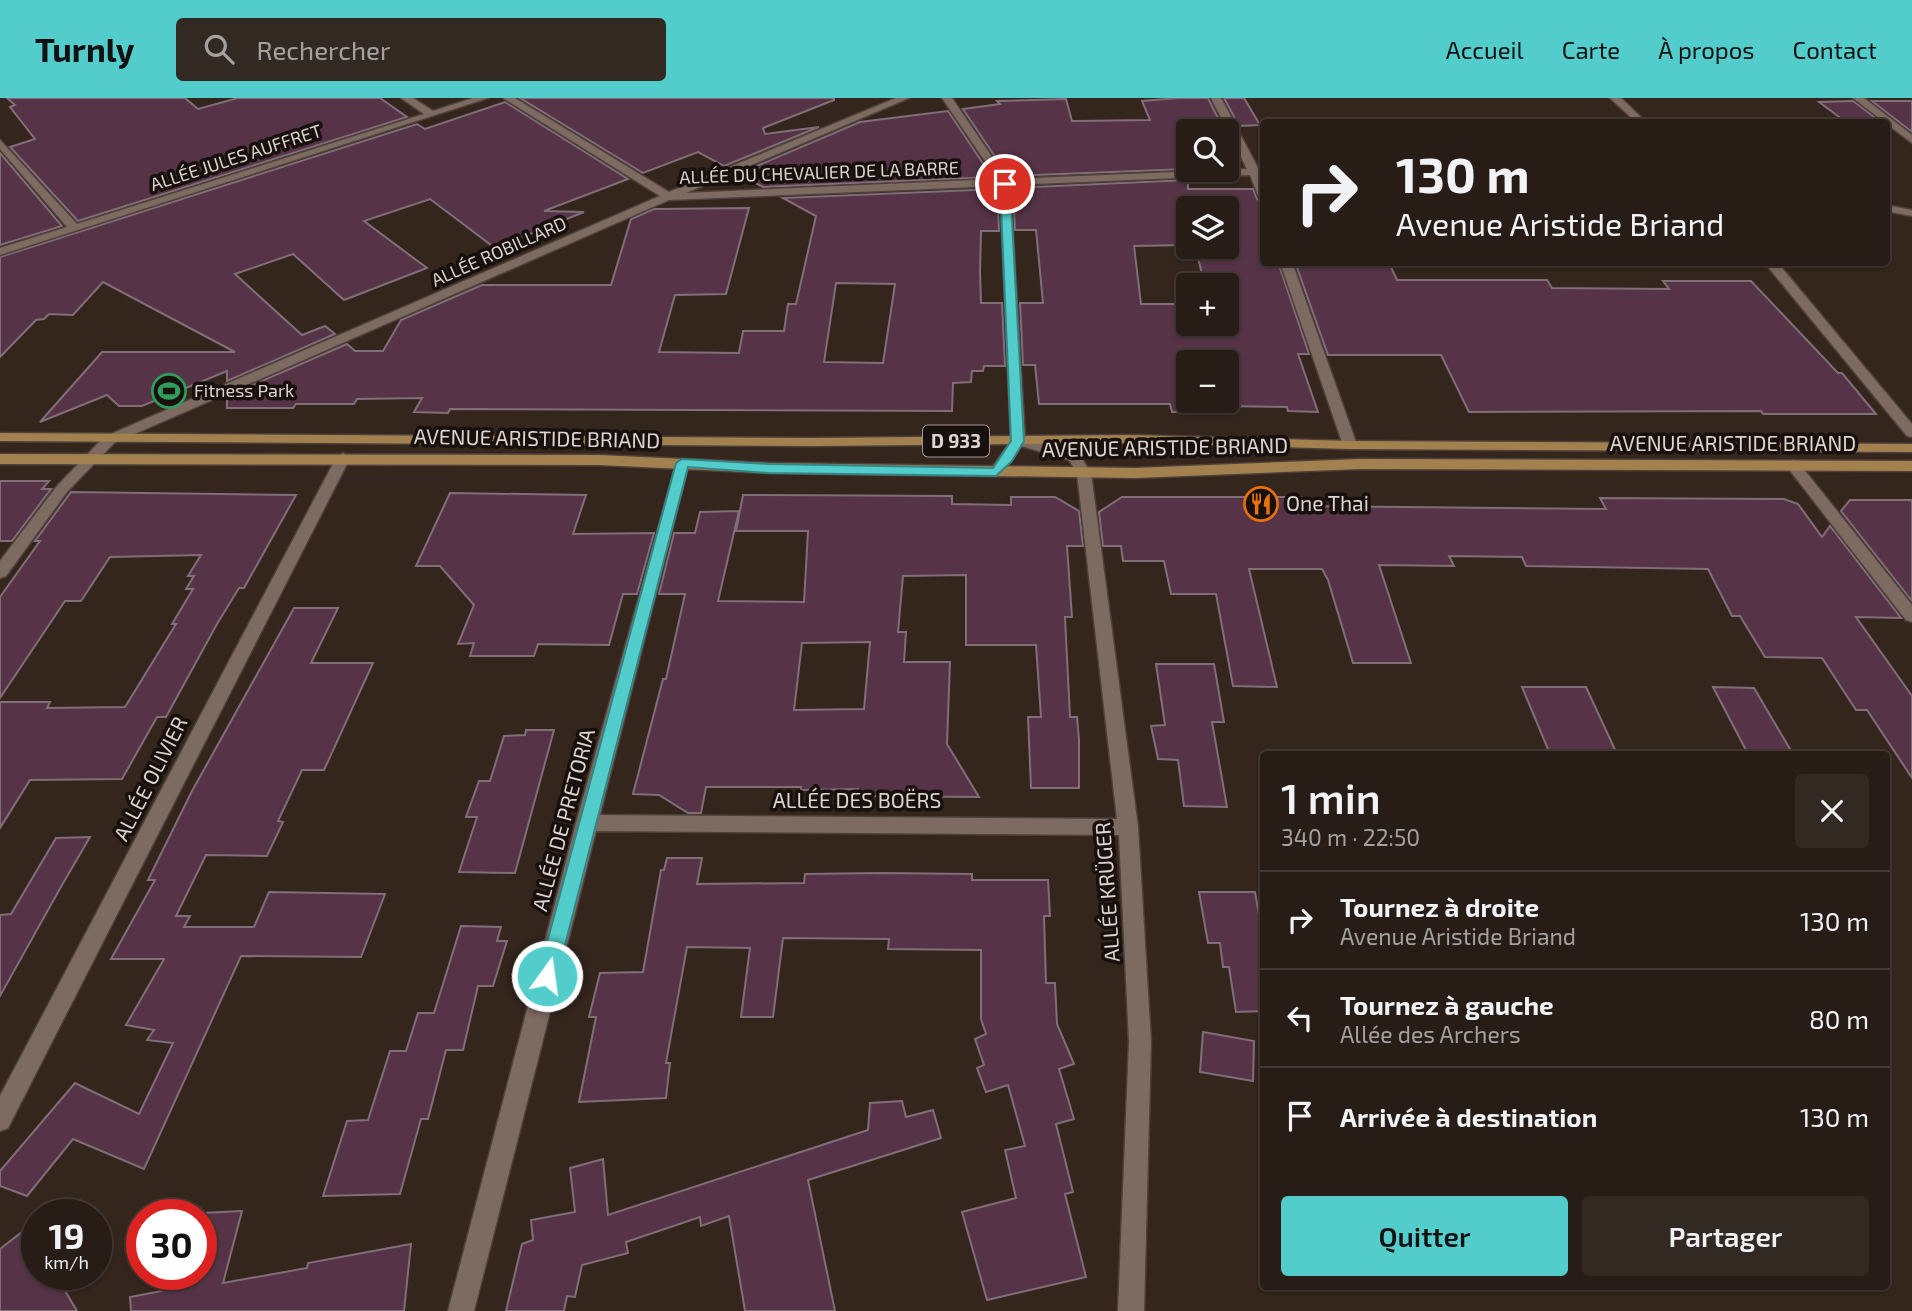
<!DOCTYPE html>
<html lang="fr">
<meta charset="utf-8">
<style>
:root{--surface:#271c16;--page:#332923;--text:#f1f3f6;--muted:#a4a1a1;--line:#433a35;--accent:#53cdcb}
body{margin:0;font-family:"Exo 2",sans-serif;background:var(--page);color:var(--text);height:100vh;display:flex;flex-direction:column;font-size:26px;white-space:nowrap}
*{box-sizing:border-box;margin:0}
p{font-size:23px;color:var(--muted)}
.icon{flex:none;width:38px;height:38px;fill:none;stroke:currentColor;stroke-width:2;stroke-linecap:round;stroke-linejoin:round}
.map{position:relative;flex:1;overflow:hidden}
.sheet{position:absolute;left:1260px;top:653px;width:630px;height:539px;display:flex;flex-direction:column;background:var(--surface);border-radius:7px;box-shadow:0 2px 5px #0004,0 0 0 2px var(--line)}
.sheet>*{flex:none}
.guide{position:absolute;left:1260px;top:21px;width:630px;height:147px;border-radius:7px;box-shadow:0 2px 5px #0004,0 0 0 2px var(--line);background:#271c16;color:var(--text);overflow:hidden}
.controls{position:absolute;left:1176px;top:21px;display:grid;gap:14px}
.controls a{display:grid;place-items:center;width:63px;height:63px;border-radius:7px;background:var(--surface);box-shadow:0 2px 5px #0004,0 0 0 2px var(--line);font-size:35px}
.speed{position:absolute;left:21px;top:1101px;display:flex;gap:14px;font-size:35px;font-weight:700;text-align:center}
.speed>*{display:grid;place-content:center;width:91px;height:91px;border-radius:50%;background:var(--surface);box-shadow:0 2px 5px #0004,0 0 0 2px var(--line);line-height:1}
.speed small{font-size:18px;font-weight:400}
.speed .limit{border:10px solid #d22;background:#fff;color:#111}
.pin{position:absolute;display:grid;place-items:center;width:60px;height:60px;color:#fff;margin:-30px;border:4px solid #fff;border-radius:50%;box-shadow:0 2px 7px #0007}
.me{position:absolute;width:77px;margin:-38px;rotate:14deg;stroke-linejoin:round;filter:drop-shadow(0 0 5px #0008)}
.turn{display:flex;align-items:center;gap:24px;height:147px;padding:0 21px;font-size:32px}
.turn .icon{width:91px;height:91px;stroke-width:2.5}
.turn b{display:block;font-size:49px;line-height:60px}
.round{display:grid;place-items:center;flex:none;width:74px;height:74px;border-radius:7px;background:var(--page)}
.head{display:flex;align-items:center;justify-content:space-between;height:119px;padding:0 21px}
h1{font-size:42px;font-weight:600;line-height:52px}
.button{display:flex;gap:14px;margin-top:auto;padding:14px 21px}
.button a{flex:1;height:80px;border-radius:7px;background:var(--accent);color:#111;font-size:28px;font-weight:600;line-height:80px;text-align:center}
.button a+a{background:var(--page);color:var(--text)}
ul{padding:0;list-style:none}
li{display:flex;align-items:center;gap:21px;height:98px;padding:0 21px;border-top:2px solid var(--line)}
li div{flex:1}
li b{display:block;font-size:26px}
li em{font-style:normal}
header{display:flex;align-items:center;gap:42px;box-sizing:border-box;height:98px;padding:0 35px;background:var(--accent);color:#111}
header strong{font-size:33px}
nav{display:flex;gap:38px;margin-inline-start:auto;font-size:24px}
.search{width:490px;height:63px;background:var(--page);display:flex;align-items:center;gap:18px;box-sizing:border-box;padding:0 24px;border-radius:7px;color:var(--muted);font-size:26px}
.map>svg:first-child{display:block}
</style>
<header>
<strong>Turnly</strong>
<div class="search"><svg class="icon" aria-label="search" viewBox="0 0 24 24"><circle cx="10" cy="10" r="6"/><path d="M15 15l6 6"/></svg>Rechercher</div>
<nav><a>Accueil</a><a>Carte</a><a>À propos</a><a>Contact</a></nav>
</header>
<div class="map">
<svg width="1912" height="1213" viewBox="0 0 1912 1213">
<rect width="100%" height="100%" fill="#34251d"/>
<!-- building -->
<g fill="#563347" stroke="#806e78" stroke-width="2" fill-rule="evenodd">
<polygon points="7,0 185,0 198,11 238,0 380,0 407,19 78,123 10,49 35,41 10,9 15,7"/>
<polygon points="520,0 834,0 834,2 763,30 765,36 819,29 724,68 698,54 643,75"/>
<polygon points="1179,0 1208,0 1222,28 1188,29 1188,71 1008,78 963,11 1000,6 997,3 1066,1 1072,23 1150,22 1142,3"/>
<polygon points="1224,0 1244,0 1260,27 1239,28"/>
<polygon points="1853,3 1881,24 1846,24 1819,4"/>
<polygon points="1872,3 1912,3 1912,34"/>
<polygon points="505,4 628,81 544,113 584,114 495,150 430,101 364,123 427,170 344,202 293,156 235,176 302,237 325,228 335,236 227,283 227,273 142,308 119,308 107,297 40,324 102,254 235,254 103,184 73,217 49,216 44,221 36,222 0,259 0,159 417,26 425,31"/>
<polygon points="948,13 992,79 763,89 738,76 860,24"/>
<polygon points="0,55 62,128 0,147"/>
<path d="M1188 82V91H1253L1257 101 1264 105V164H1278L1309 256H1298L1318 314 1288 313 1287 309 1221 308 1222 314H1172L1170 306H1039L1035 267H1023L1020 205H1043L1036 132H1015L1013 90ZM1188 110H1227V149H1195L1205 187H1227V226H1188V206H1141L1134 148 1188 147ZM1188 264H1227V303H1188Z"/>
<path d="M997 91 999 133H981L980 174 981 205H1002L1005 268H984L983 273H972L971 284 953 285 952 313 450 311 448 315 414 314 422 300 357 301 354 306H296L293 310H227V298L347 246 355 253H383L401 222 482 187H611L631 121 654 111 749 110 726 196 675 197 659 254 739 255 743 233H784L788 206H796L816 118 783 100ZM836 185 895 186 883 265 824 264Z"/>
<polygon points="1295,164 1385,164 1390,167 1397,182 1547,182 1552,190 1669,191 1663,183 1751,183 1838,275 1842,275 1876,316 1763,316 1761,313 1469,314 1441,257 1328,257"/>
<polygon points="0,383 49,383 42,391 51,391 12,443 0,443"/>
<polygon points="71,394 296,397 244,490 239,490 217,526 166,619 157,619 122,681 30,682 0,730 0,604 50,604 47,610 125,609 176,526 172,526 193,491 186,491 194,478 188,478 201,457 110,459 81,503 65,503 0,600 0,499 40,443 35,443"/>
<polygon points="450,395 586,397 573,436 654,435 637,496 623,496 609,547 538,546 534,558 470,558 474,545 458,546 474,507 440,468 416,468"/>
<path d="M743 397 952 398V406L1011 407V399H1055L1079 413 1083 448H1067L1072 519H1065L1070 619H1077L1079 641V690H1031L1028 619H1041L1036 547H966V477L903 478 898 534H906L904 564H950L947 646 979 699 857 698 858 691 801 692V689H706L701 715H688L659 697 633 696 663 581H666L685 496H659L674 435H695L700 414 739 413 718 503 804 504 808 433H736ZM870 544 864 611 794 612 802 545Z"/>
<polygon points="1122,399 1302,399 1304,408 1606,411 1600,400 1784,401 1798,406 1822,439 1830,428 1901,520 1856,519 1912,598 1912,680 1867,612 1856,612 1822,560 1765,559 1740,518 1732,518 1708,471 1526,468 1522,459 1449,458 1454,468 1379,467 1411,565 1353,565 1328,482 1322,471 1249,471 1277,589 1233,588 1216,496 1171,496 1164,463 1123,463 1121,448 1103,448 1099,414"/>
<polygon points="1850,402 1912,402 1912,503 1841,413"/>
<polygon points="294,510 338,510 311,565 373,565 324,672 302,672 278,723 283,724 267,758 206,757 176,818 190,818 184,829 254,829 269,794 385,796 361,859 241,858 144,1071 73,1041 27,1098 0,1088 0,1073 75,985 139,1016 173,945 147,942 154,932 126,927 164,861 111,861 155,782 148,782 192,693"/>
<polygon points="1156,566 1214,566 1224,624 1212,624 1227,709 1184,708 1178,662 1158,661 1151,628 1165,627"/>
<polygon points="1522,589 1586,589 1617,656 1550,656"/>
<polygon points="1713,589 1754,590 1793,656 1748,656"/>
<polygon points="526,632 554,632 515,775 459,774 477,719 466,719 479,683 490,683 504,638 525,637"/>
<polygon points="90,739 62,787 0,898 0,817 11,816 56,740"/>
<polygon points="667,760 702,760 697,786 804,785 805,776 881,775 972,776 972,782 1048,782 1050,818 1044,818 1046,885 1055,885 1057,926 1074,966 1059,971 1074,1021 1056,1026 1073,1094 1065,1096 1086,1179 987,1202 962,1114 1016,1100 1005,1052 1025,1048 1008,987 986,994 977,970 984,967 975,941 986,936 981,921 981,852 888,851 889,841 783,840 773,919 741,919 750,850 687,849 666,965 670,965 666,1000 579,1004 596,919 589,919 600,875 643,874 661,772 664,772"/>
<polygon points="1199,794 1255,794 1264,845 1264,913 1236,914 1229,869 1223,869 1220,845 1208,845"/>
<polygon points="461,828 501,829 497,843 507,843 493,888 478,888 463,952 446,952 428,1021 421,1021 400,1096 323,1098 347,1023 368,1022 390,953 406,953 418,915 434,915"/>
<polygon points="1203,934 1254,943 1253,983 1200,974"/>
<polygon points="902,1003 906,1019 933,1012 941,1040 808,1082 835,1213 745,1213 729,1118 701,1128 700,1119 626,1144 628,1155 582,1167 575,1199 567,1198 564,1213 506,1213 522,1146 533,1142 531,1122 575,1114 570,1070 603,1061 608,1117 868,1032 870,1005"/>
<polygon points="242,1113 223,1185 307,1170 308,1165 411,1146 404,1213 131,1213 130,1199 193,1187 196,1176 201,1176 201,1115"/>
<polygon points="27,1130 37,1146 37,1176 55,1176 77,1213 0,1213 0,1151"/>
</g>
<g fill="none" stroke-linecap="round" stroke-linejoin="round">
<!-- minor casing -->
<g stroke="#4e413b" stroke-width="3">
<g id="minor">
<polygon points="401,0 413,0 433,13 473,0 488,0 0,157 0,150 67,129 0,51 0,42 77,126 424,16"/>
<polygon points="503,0 515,0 669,94 896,0 909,0 686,95 997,81 942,0 952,0 1007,81 1247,71 1211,0 1221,0 1258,70 1264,70 1264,76 1261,76 1264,103 1259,100 1250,77 1010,87 1025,340 1079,356 1091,375 1138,729 1151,944 1144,1213 1118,1213 1129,944 1119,737 596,733 474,1213 448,1213 576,725 677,362 687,362 689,365 600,717 1117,721 1077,375 1069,362 1021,348 1001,377 991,377 989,374 1011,343 1000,88 669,102 114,345 67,394 6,478 0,480 0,463 57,388 104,339 660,98"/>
<polygon points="1610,0 1621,0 1646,24 1636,24"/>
<polygon points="1853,0 1864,0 1912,37 1912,45"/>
<polygon points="1886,107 1912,112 1912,118 1886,113"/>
<polygon points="1280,164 1292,164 1357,347 1355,350 1350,351 1343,347"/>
<polygon points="1764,164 1777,164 1912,326 1912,339 1907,338"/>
<polygon points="343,355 350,360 8,1030 0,1033 0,998 336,360"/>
<polygon points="1793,362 1798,364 1912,507 1912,524 1906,522 1788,370 1788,364"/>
</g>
</g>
<!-- major casing -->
<g stroke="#4e413b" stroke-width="3">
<g id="major">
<polygon points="0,335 815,340 1130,337 1350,343 1912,346 1912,354 1350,351 1130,345 815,348 0,343"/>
<polygon points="0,356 599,357 769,365 1136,370 1360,361 1912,363 1912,373 1360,371 1136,380 769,375 599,367 0,366"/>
</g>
</g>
<!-- minor -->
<use href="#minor" fill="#7d6b62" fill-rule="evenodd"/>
<!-- major -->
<use href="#major" fill="#a2814e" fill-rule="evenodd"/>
</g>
<!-- route -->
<polygon fill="#53cdcb" stroke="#368584" stroke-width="2" points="1005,83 1010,86 1024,343 1012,363 996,378 769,375 688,369 557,878 554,884 547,887 540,884 538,878 676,365 682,361 769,366 993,370 1011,343 1000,86"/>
<!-- icons -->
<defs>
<g id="stadium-ring" transform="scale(1.75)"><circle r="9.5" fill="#17100c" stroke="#2e9e5b" stroke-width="1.5"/><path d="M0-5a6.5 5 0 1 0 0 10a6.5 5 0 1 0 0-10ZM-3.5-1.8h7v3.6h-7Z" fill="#2e9e5b"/></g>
<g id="restaurant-ring" transform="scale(1.75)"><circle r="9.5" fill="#17100c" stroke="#e8710a" stroke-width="1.5"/><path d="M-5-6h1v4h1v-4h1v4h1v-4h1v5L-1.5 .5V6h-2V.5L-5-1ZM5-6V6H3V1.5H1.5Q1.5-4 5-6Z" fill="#e8710a"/></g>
</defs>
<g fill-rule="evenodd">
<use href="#stadium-ring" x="169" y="293"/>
<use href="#restaurant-ring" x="1261" y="406"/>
</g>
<g text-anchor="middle" stroke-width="7" stroke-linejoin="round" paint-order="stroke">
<!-- far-street labels -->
<g font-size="18" fill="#ded3ce" stroke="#17100c">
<text transform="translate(236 60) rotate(-18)" y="6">ALLÉE JULES AUFFRET</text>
<text transform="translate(819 75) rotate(-2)" y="6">ALLÉE DU CHEVALIER DE LA BARRE</text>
<text transform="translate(499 154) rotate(-24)" y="6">ALLÉE ROBILLARD</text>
</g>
<!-- far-poi labels -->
<g font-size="18" fill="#ded3ce" stroke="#17100c" text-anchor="start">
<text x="194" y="299">Fitness Park</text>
</g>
<!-- shield labels -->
<rect fill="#17100c" stroke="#a29894" stroke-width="2" x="923" y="327.5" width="66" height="31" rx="5"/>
<g font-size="19" font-weight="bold" fill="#ded3ce">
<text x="956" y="350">D 933</text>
</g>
<!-- street labels -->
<g font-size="21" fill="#ded3ce" stroke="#17100c">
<text transform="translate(537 341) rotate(1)" y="7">AVENUE ARISTIDE BRIAND</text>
<text x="1733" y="353">AVENUE ARISTIDE BRIAND</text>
<text transform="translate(1165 350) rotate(-1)" y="7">AVENUE ARISTIDE BRIAND</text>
<text transform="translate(151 681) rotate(-63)" y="7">ALLÉE OLIVIER</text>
<text x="857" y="710">ALLÉE DES BOËRS</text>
<text transform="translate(564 722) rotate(-75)" y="7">ALLÉE DE PRETORIA</text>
<text transform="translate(1108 794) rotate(-94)" y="7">ALLÉE KRÜGER</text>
</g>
<!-- poi labels -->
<g font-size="21" fill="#ded3ce" stroke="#17100c" text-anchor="start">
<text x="1286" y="413">One Thai</text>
</g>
</g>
</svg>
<div class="controls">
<a><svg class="icon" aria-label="search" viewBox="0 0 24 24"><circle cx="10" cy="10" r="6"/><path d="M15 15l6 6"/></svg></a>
<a><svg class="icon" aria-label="layers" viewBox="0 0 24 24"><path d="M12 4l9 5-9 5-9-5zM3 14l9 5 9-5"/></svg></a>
<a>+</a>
<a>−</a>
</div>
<div class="speed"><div>19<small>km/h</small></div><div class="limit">30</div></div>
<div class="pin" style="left:1005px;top:86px;background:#d93025"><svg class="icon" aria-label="arrive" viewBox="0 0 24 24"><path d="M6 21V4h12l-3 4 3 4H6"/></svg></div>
<svg class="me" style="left:547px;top:878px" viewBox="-20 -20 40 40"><circle r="17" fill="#53cdcb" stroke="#fff" stroke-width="3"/><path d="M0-11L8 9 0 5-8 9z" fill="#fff"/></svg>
<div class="guide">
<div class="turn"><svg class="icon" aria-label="right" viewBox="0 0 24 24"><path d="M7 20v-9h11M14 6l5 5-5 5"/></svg><div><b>130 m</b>Avenue Aristide Briand</div></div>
</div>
<section class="sheet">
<div class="head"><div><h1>1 min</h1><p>340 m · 22:50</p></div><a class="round"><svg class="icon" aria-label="close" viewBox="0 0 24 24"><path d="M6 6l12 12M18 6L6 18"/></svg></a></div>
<ul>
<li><svg class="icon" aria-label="right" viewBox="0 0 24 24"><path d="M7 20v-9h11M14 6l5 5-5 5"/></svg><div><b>Tournez à droite</b><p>Avenue Aristide Briand</p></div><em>130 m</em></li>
<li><svg class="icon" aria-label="left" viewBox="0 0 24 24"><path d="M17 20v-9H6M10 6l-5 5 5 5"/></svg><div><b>Tournez à gauche</b><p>Allée des Archers</p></div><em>80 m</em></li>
<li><svg class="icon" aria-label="arrive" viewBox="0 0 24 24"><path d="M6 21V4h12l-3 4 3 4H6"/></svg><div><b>Arrivée à destination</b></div><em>130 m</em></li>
</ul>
<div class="button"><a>Quitter</a><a>Partager</a></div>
</section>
</div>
